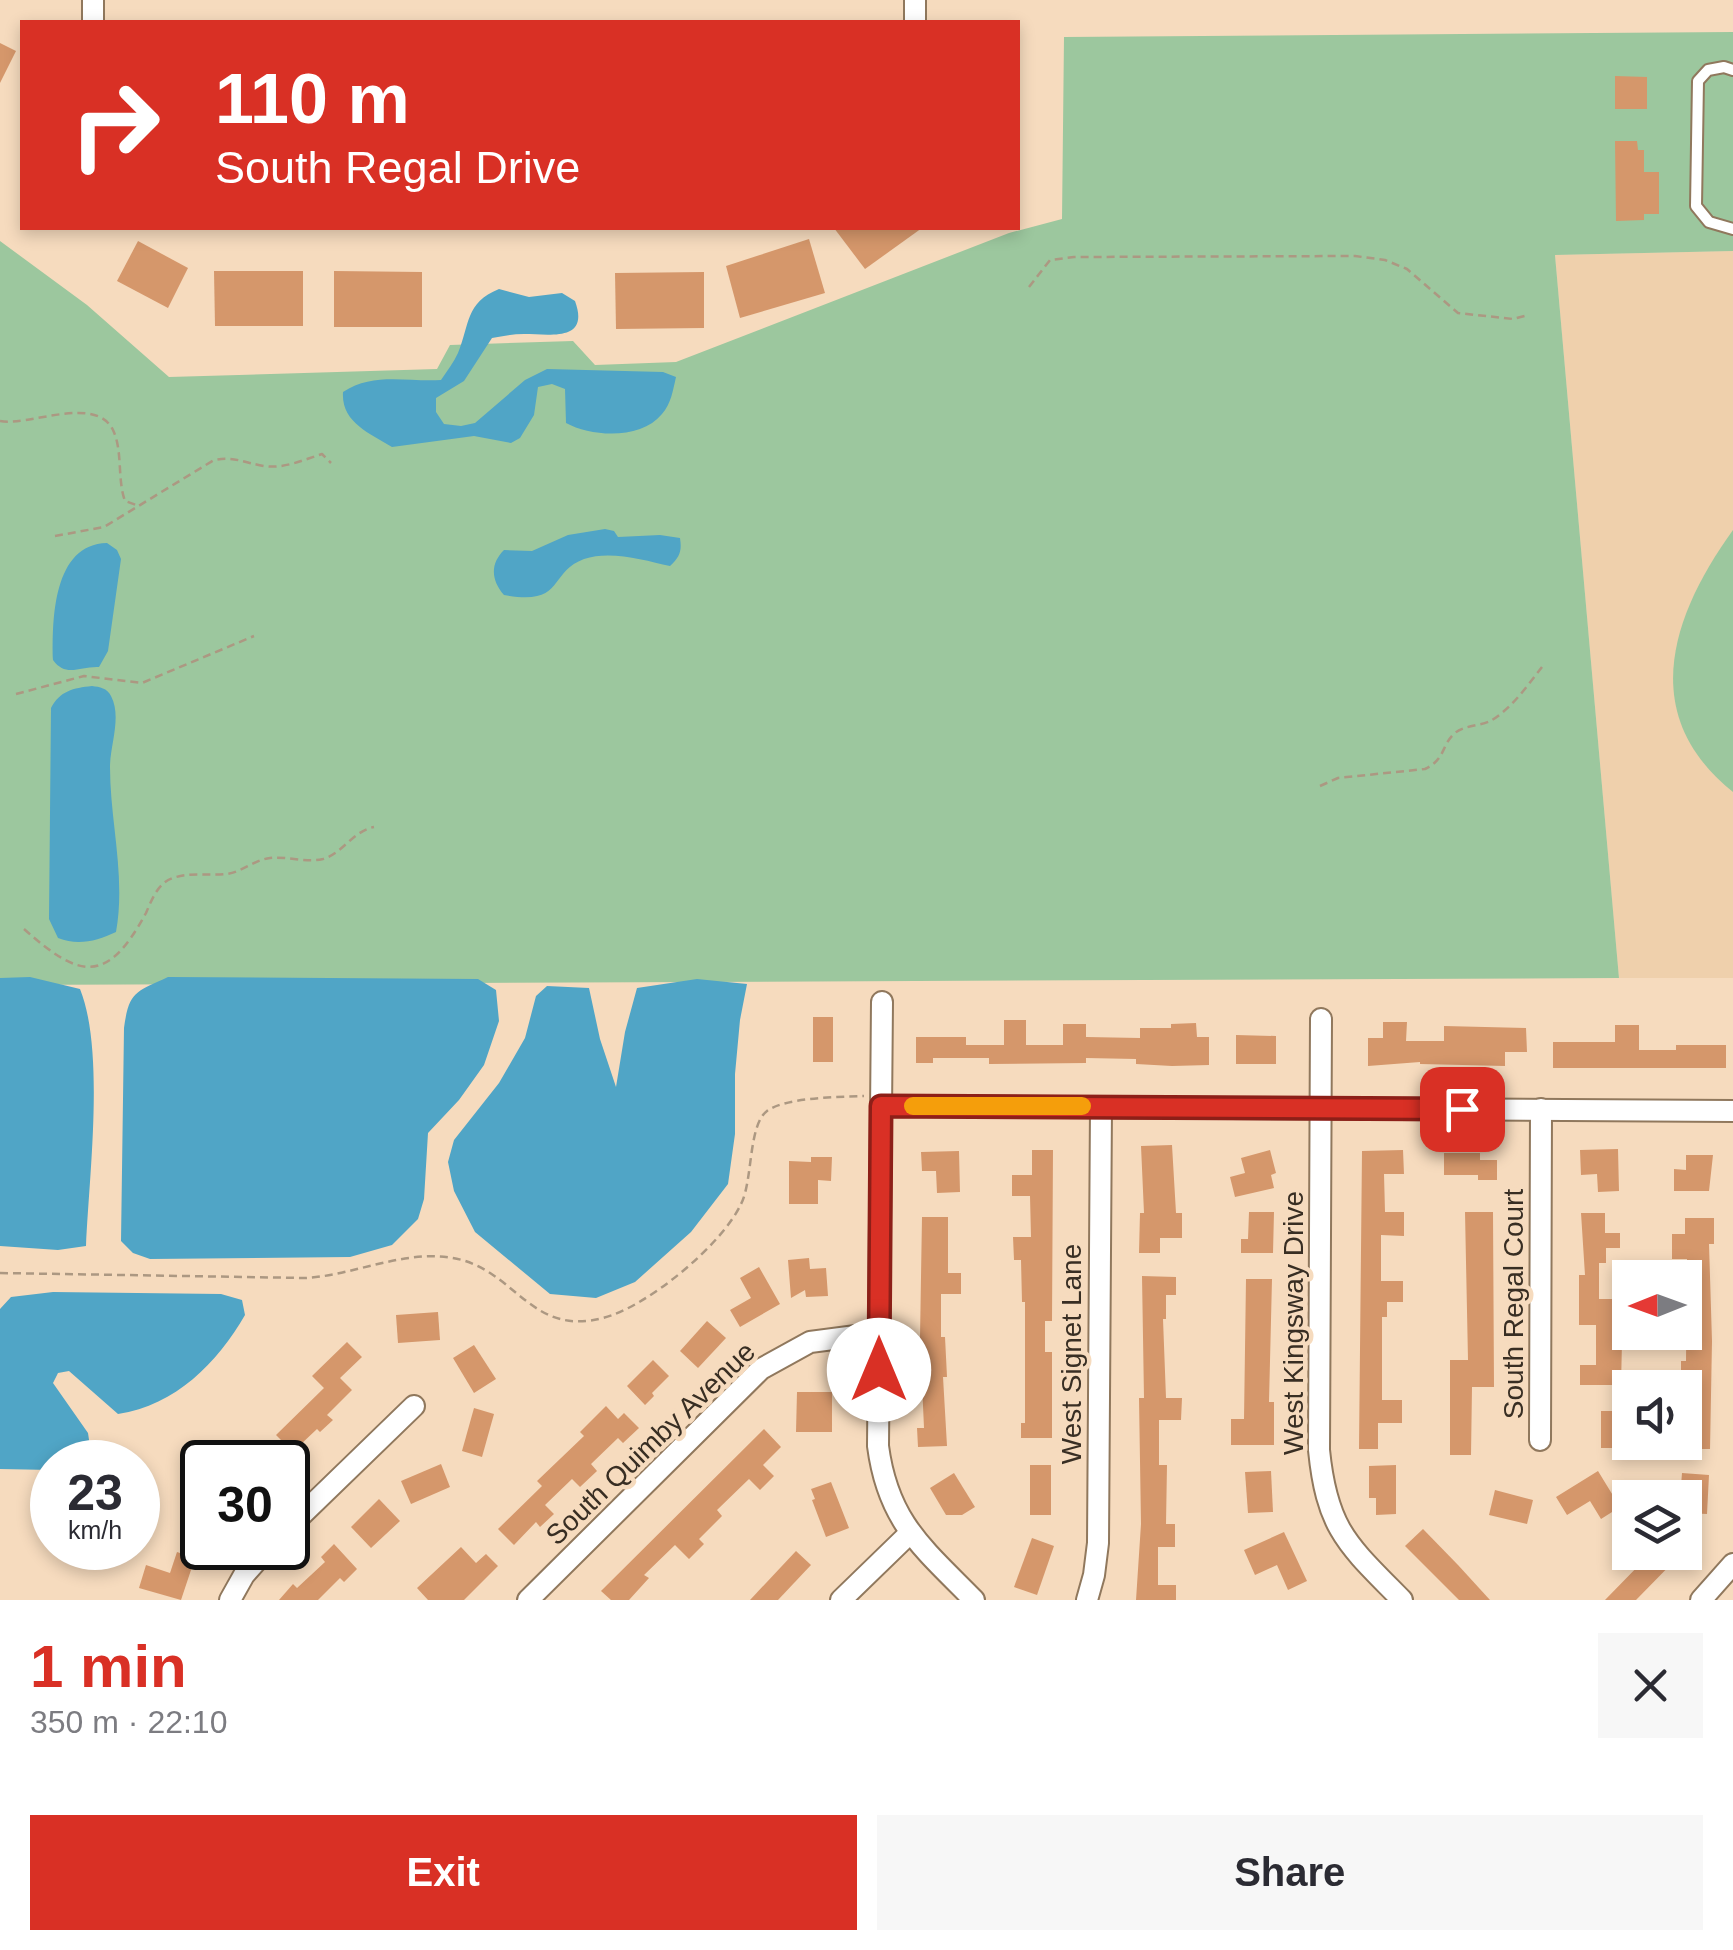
<!DOCTYPE html>
<meta charset="utf-8">
<style>
:root{--surface:#fff;--page:#f7f7f7;--text:#2b2b33;--muted:#7c7c81;--accent:#d93025}
body{margin:0;font-family:Helvetica,sans-serif;background:var(--page);color:var(--text);height:100vh;display:flex;flex-direction:column;font-size:38px;white-space:nowrap}
*{box-sizing:border-box;margin:0}
p{font-size:32px;color:var(--muted)}
.icon{flex:none;width:55px;height:55px;fill:none;stroke:currentColor;stroke-width:2;stroke-linecap:round;stroke-linejoin:round}
.map{position:relative;height:1600px;overflow:hidden}
.details{display:flex;flex-direction:column;background:var(--surface);flex:1}
.details>*{flex:none}
.banner{position:absolute;left:20px;top:20px;width:1000px;height:210px;border-radius:0px;box-shadow:0 5px 15px #0003;background:#d93025;color:#fff;overflow:hidden}
.needle{width:65px;rotate:269deg}
.controls{position:absolute;left:1612px;top:1260px;display:grid;gap:20px}
.controls a{display:grid;place-items:center;width:90px;height:90px;border-radius:0px;background:var(--surface);box-shadow:0 5px 15px #0003;font-size:50px}
.speed{position:absolute;left:30px;top:1440px;display:flex;gap:20px;font-size:50px;font-weight:700;text-align:center}
.speed>*{display:grid;place-content:center;width:130px;height:130px;border-radius:50%;background:var(--surface);box-shadow:0 5px 15px #0003;line-height:1}
.speed small{font-size:25px;font-weight:400}
.speed .limit{border:5px solid #111;border-radius:15px;background:#fff;color:#111}
.pin{position:absolute;display:grid;place-items:center;width:85px;height:85px;color:#fff;margin:-42px;border-radius:20px;box-shadow:0 5px 15px #0006}
.me{position:absolute;width:110px;margin:-55px;rotate:0deg;stroke-linejoin:round;filter:drop-shadow(0 0 8px #0008)}
.turn{display:flex;align-items:center;gap:35px;height:210px;padding:0 30px;font-size:45px}
.turn .icon{width:130px;height:130px;stroke-width:2.5}
.turn b{display:block;font-size:70px;line-height:85px}
.round{display:grid;place-items:center;flex:none;width:105px;height:105px;border-radius:0px;background:var(--page)}
.headline{display:flex;align-items:center;justify-content:space-between;height:170px;padding:0 30px}
h1{font-size:60px;font-weight:700;line-height:75px;color:var(--accent)}
.button{display:flex;gap:20px;margin-top:auto;padding:20px 30px}
.button a{flex:1;height:115px;border-radius:0px;background:var(--accent);color:#fff;font-size:40px;font-weight:700;line-height:115px;text-align:center}
.button a+a{background:var(--page);color:var(--text)}
.map>svg:first-child{display:block}
</style>
<div class="map">
<svg width="1733" height="1600" viewBox="0 0 1733 1600">
<rect width="100%" height="100%" fill="#f6dbbe"/>
<!-- built -->
<polygon fill="#efd0ac" points="1733,251 1733,978 1619,978 1555,255"/>
<!-- green -->
<g fill="#9cc79e">
<polygon points="1733,32 1733,251 1555,255 1619,978 0,985 0,241 87,305 169,377 437,369 450,345 573,341 595,365 676,362 1009,233 1062,219 1064,37"/>
<path d="M1733 530V792C1637 715 1671 616 1733 530Z"/>
</g>
<!-- water -->
<g fill="#50a5c6">
<path d="M499 289 529 297 562 293 575 301C590 342 550 334 524 334 513 334 502 336 492 338L464 381 436 398V412L444 424 461 426 475 423 525 380 547 369 663 372 676 377C673 390 671 404 662 414 641 440 592 437 566 423L565 389 552 384 538 387 534 415 520 438 511 443 474 436 392 447C369 433 341 422 343 392 373 372 406 382 441 380 447 371 454 362 458 353 470 324 465 303 499 289Z"/>
<path d="M605 529 614 531 618 537 660 535 680 538C682 551 680 557 670 566 644 560 610 550 584 559 547 573 566 606 504 595 491 580 490 564 504 550L532 551 568 535Z"/>
<path d="M107 543 117 550 121 559 108 651 99 667C80 666 66 678 53 660 52 620 53 544 107 543Z"/>
<path d="M92 686C100 687 107 688 111 696 122 717 110 745 110 767 110 822 126 877 116 932 97 941 78 946 58 938L49 919 51 708C60 691 73 688 92 686Z"/>
<path d="M30 977 80 989C105 1051 89 1176 86 1246L58 1250 0 1246V978Z"/>
<path d="M168 977 478 979 496 990 499 1021 484 1065 459 1100 428 1133 424 1199 418 1219 392 1245 350 1257 150 1259 133 1253 121 1241 124 1028C129 991 136 992 168 977Z"/>
<polygon points="697,979 747,984 740,1020 735,1074 735,1134 728,1184 691,1232 635,1282 596,1298 550,1294 475,1232 454,1191 448,1162 454,1140 499,1083 525,1038 536,996 547,986 589,988 600,1039 616,1087 625,1032 637,988"/>
<path d="M53 1292 221 1294 242 1300 245 1315C217 1363 176 1405 118 1414L69 1371 58 1373 53 1383 88 1433 92 1460 52 1462V1470L0 1469V1309L11 1297Z"/>
</g>
<!-- building -->
<g fill="#d5976b">
<polygon points="0,43 16,51 0,83"/>
<polygon points="1615,76 1647,77 1647,109 1615,109"/>
<polygon points="1615,141 1637,141 1638,150 1644,150 1644,172 1659,172 1659,214 1644,214 1644,220 1616,221"/>
<polygon points="834,228 922,228 865,269"/>
<polygon points="809,239 825,293 740,318 726,266"/>
<polygon points="138,241 188,268 168,308 117,281"/>
<polygon points="214,271 303,271 303,326 215,326"/>
<polygon points="334,271 422,272 422,327 334,327"/>
<polygon points="704,272 704,328 616,329 615,273"/>
<rect x="813" y="1017" width="20" height="45"/>
<polygon points="1004,1020 1026,1020 1026,1045 1063,1045 1063,1024 1086,1024 1086,1037 1140,1038 1140,1028 1171,1028 1171,1024 1196,1023 1197,1037 1209,1037 1209,1065 1172,1066 1136,1064 1136,1059 1086,1058 1086,1063 989,1064 989,1058 933,1058 933,1063 916,1063 916,1037 966,1037 966,1045 1004,1045"/>
<polygon points="1383,1022 1407,1022 1406,1041 1444,1041 1444,1026 1526,1028 1527,1052 1505,1052 1505,1066 1420,1064 1420,1062 1368,1066 1368,1038 1383,1038"/>
<polygon points="1615,1025 1639,1025 1639,1050 1676,1050 1676,1045 1726,1045 1726,1068 1553,1068 1553,1042 1615,1042"/>
<polygon points="1236,1035 1276,1036 1276,1064 1236,1064"/>
<polygon points="1172,1145 1176,1213 1182,1213 1182,1238 1160,1238 1160,1253 1139,1253 1140,1213 1144,1213 1141,1146"/>
<polygon points="1618,1149 1619,1191 1598,1192 1597,1174 1581,1175 1580,1150"/>
<polygon points="1032,1150 1053,1150 1052,1321 1045,1321 1045,1352 1052,1352 1052,1438 1021,1438 1021,1423 1025,1423 1025,1302 1022,1302 1021,1260 1014,1260 1013,1237 1031,1237 1030,1196 1012,1196 1012,1175 1032,1175"/>
<polygon points="1270,1150 1276,1173 1271,1175 1274,1188 1235,1197 1230,1177 1245,1173 1241,1158"/>
<polygon points="1403,1150 1404,1174 1384,1174 1385,1212 1404,1212 1404,1236 1381,1235 1381,1281 1403,1281 1403,1302 1387,1302 1387,1317 1382,1317 1382,1400 1402,1400 1402,1423 1378,1423 1378,1449 1359,1449 1362,1151"/>
<polygon points="959,1151 960,1192 937,1193 936,1171 922,1171 921,1152"/>
<polygon points="1444,1153 1480,1153 1480,1160 1497,1160 1497,1180 1478,1180 1478,1175 1444,1175"/>
<polygon points="1686,1155 1713,1155 1709,1191 1674,1191 1674,1169 1686,1170"/>
<polygon points="811,1157 832,1157 831,1181 818,1180 818,1204 789,1204 789,1161 811,1162"/>
<polygon points="1249,1212 1274,1212 1273,1253 1241,1253 1241,1239 1248,1239"/>
<polygon points="1465,1212 1493,1212 1494,1387 1472,1387 1471,1455 1450,1455 1450,1360 1468,1360"/>
<polygon points="1581,1213 1605,1213 1605,1233 1620,1233 1620,1248 1606,1248 1606,1263 1599,1263 1599,1299 1623,1299 1621,1385 1580,1385 1580,1365 1596,1365 1596,1325 1579,1325 1579,1275 1585,1275"/>
<polygon points="922,1217 948,1217 948,1273 961,1273 961,1294 941,1294 941,1337 945,1337 947,1377 943,1377 947,1446 918,1447 917,1428 924,1428 920,1338"/>
<polygon points="1685,1218 1714,1218 1714,1244 1709,1244 1712,1341 1710,1449 1685,1449 1685,1383 1681,1383 1681,1361 1686,1361 1687,1259 1672,1259 1672,1234 1685,1234"/>
<polygon points="809,1258 810,1269 826,1268 828,1296 806,1297 805,1290 791,1298 788,1260"/>
<polygon points="759,1267 780,1304 740,1327 730,1310 751,1298 740,1278"/>
<polygon points="1142,1276 1176,1277 1176,1295 1166,1295 1166,1319 1163,1319 1166,1398 1182,1398 1181,1420 1159,1420 1159,1465 1167,1465 1166,1524 1175,1524 1175,1547 1158,1547 1158,1585 1176,1585 1176,1600 1136,1600 1141,1524 1139,1398 1144,1398"/>
<polygon points="1246,1279 1272,1279 1269,1402 1274,1402 1274,1445 1231,1445 1231,1419 1244,1419"/>
<polygon points="438,1312 440,1340 398,1343 396,1315"/>
<polygon points="707,1321 726,1338 698,1368 680,1351"/>
<polygon points="347,1342 362,1357 340,1378 352,1390 327,1415 333,1420 320,1432 317,1429 282,1462 263,1462 284,1443 276,1435 324,1388 312,1376"/>
<polygon points="474,1345 496,1379 474,1393 453,1358"/>
<polygon points="653,1360 669,1376 652,1393 654,1396 645,1405 627,1386"/>
<polygon points="797,1392 832,1392 832,1432 796,1432"/>
<polygon points="606,1406 618,1419 624,1413 639,1428 623,1443 618,1438 591,1464 597,1471 580,1487 572,1479 545,1505 554,1514 540,1527 536,1522 514,1545 498,1529 542,1486 537,1481 584,1436 580,1432"/>
<polygon points="474,1408 494,1414 482,1457 462,1451"/>
<rect x="1601" y="1411" width="21" height="37"/>
<polygon points="764,1429 781,1447 763,1465 774,1476 760,1490 749,1479 717,1510 722,1516 699,1539 704,1544 689,1559 675,1545 644,1575 649,1578 629,1600 611,1600 601,1591"/>
<polygon points="441,1464 450,1487 411,1504 401,1481"/>
<rect x="1030" y="1465" width="21" height="50"/>
<polygon points="1396,1465 1396,1514 1376,1515 1376,1498 1369,1498 1369,1466"/>
<polygon points="1271,1471 1273,1512 1248,1513 1245,1472"/>
<polygon points="1598,1471 1620,1507 1601,1519 1590,1501 1567,1515 1556,1497"/>
<polygon points="954,1473 975,1507 962,1515 946,1515 930,1488"/>
<polygon points="1682,1473 1709,1475 1707,1514 1685,1513 1685,1498 1680,1498"/>
<polygon points="831,1482 849,1528 826,1537 812,1500 815,1499 811,1489"/>
<polygon points="1495,1490 1533,1500 1527,1524 1489,1515"/>
<polygon points="379,1499 400,1521 371,1548 351,1527"/>
<polygon points="1423,1529 1458,1565 1490,1600 1459,1600 1405,1546"/>
<polygon points="1284,1532 1307,1581 1288,1590 1277,1565 1255,1575 1244,1550"/>
<polygon points="1032,1538 1054,1546 1037,1595 1014,1587"/>
<polygon points="334,1544 357,1569 344,1582 340,1578 318,1600 279,1600 293,1584 297,1588 325,1562 321,1557"/>
<polygon points="461,1547 476,1563 486,1554 498,1566 464,1600 428,1600 417,1588"/>
<polygon points="796,1551 811,1565 778,1600 750,1600"/>
<polygon points="177,1552 195,1558 181,1600 139,1588 146,1565 170,1573"/>
<polygon points="1639,1552 1683,1552 1636,1600 1605,1600 1645,1559"/>
</g>
<g fill="none" stroke-linecap="round" stroke-linejoin="round">
<!-- lane casing -->
<g stroke="#90785d" stroke-width="14">
<polyline id="lane" points="1733,70 1724,67 1708,70 1698,81 1696,206 1709,222 1733,229"/>
</g>
<!-- street casing -->
<g stroke="#90785d" stroke-width="24">
<g id="street">
<polyline points="93,0 93,22"/>
<polyline points="915,22 915,0"/>
<path d="M882 1002 878 1446C888 1522 923 1548 974 1600"/>
<path d="M1321 1019 1319 1450C1327 1530 1348 1545 1402 1600"/>
<polyline points="881,1106 1733,1111"/>
<polyline points="1540,1440 1541,1109"/>
<polyline points="288,1528 414,1406"/>
<polyline points="230,1600 244,1575 268,1548"/>
<polyline points="528,1600 761,1369 810,1342 879,1333"/>
<polyline points="841,1600 910,1533"/>
<polyline points="1087,1600 1094,1575 1098,1543 1101,1107"/>
<polyline points="1701,1600 1733,1564"/>
</g>
</g>
<!-- path -->
<g stroke="#ac9882" stroke-width="2.5" stroke-dasharray="8 5" stroke-linecap="butt">
<polyline points="1029,287 1050,260 1074,257 1355,256 1385,260 1407,269 1458,313 1513,319 1528,315"/>
<path d="M0 421C28 427 95 394 113 430 123 451 117 479 125 501L139 506"/>
<path d="M55 536 104 527 214 460C234 456 245 463 264 466 284 469 303 460 322 454L331 463"/>
<polyline points="16,694 84,676 142,683 254,636"/>
<path d="M1320 786 1338 778 1425 769C1446 759 1441 745 1455 733 1464 725 1482 726 1492 720 1513 707 1527 686 1542 667"/>
<path d="M24 929C80 979 107 985 146 913 152 899 158 883 173 878 190 872 209 876 227 874 242 872 254 860 270 858 286 856 307 863 323 859 343 853 353 831 374 827"/>
<path d="M0 1273 306 1278C357 1275 411 1246 462 1260 518 1276 533 1336 603 1318 647 1307 722 1245 741 1204 753 1181 748 1125 767 1111 786 1097 840 1097 864 1096"/>
</g>
<!-- lane -->
<use href="#lane" stroke="#fff" stroke-width="10"/>
<!-- street -->
<use href="#street" stroke="#fff" stroke-width="20"/>
</g>
<g fill="none" stroke-linecap="round" stroke-linejoin="round">
<!-- route casing -->
<g stroke="#8d1f18" stroke-width="25">
<polyline id="route" points="879,1370 881,1106 1462,1109"/>
</g>
<!-- route -->
<use href="#route" stroke="#d93025" stroke-width="18"/>
<!-- slow -->
<polyline stroke="#f59e0b" stroke-width="18" points="913,1106 1082,1106"/>
</g>
<g text-anchor="middle" stroke-width="9" stroke-linejoin="round" paint-order="stroke">
<!-- street labels -->
<g font-size="28" fill="#382e23" stroke="#f6dbbe">
<text transform="translate(1513 1304) rotate(-90)" y="10">South Regal Court</text>
<text transform="translate(1293 1323) rotate(-90)" y="10">West Kingsway Drive</text>
<text transform="translate(1071 1354) rotate(-90)" y="10">West Signet Lane</text>
<text transform="translate(650 1443) rotate(-44)" y="10">South Quimby Avenue</text>
</g>
</g>
</svg>
<div class="controls">
<a><svg class="needle" viewBox="-14 -14 28 28"><path d="M0-13l5 13h-10z" fill="#e53935"/><path d="M0 13l5-13h-10z" fill="#7c7c81"/></svg></a>
<a><svg class="icon" aria-label="sound" viewBox="0 0 24 24"><path d="M4 9h4l5-4v14l-5-4H4zM17 9q2 3 0 6"/></svg></a>
<a><svg class="icon" aria-label="layers" viewBox="0 0 24 24"><path d="M12 4l9 5-9 5-9-5zM3 14l9 5 9-5"/></svg></a>
</div>
<div class="speed"><div>23<small>km/h</small></div><div class="limit">30</div></div>
<div class="pin" style="left:1462px;top:1109px;background:#d93025"><svg class="icon" aria-label="arrive" viewBox="0 0 24 24"><path d="M6 21V4h12l-3 4 3 4H6"/></svg></div>
<svg class="me" style="left:879px;top:1370px" viewBox="-20 -20 40 40"><circle r="19" fill="#fff"/><path d="M0-13L10 11 0 6-10 11z" fill="#d93025"/></svg>
<div class="banner">
<div class="turn"><svg class="icon" aria-label="right" viewBox="0 0 24 24"><path d="M7 20v-9h11M14 6l5 5-5 5"/></svg><div><b>110 m</b>South Regal Drive</div></div>
</div>
</div>
<section class="details">
<div class="headline"><div><h1>1 min</h1><p>350 m · 22:10</p></div><a class="round"><svg class="icon" aria-label="close" viewBox="0 0 24 24"><path d="M6 6l12 12M18 6L6 18"/></svg></a></div>
<div class="button"><a>Exit</a><a>Share</a></div>
</section>
